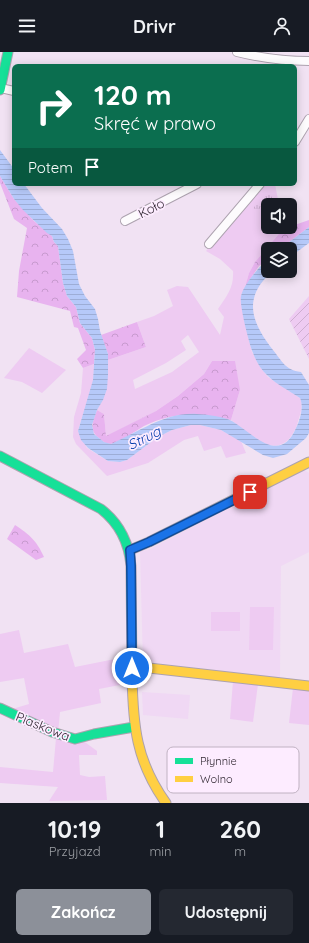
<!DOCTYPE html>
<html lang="pl">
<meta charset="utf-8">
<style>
:root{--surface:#171b24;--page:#242831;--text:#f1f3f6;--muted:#9ea1a6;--accent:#8c9099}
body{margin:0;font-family:Quicksand,sans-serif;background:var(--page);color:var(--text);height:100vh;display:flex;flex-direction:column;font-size:15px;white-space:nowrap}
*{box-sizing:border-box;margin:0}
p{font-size:13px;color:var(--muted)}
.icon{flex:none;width:22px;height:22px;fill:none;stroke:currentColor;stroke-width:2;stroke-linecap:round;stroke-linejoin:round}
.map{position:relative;height:751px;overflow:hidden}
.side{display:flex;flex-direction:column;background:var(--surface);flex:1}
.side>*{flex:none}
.guide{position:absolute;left:12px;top:12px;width:285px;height:122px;border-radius:6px;box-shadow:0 2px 10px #0003;background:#0b6e4f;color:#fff;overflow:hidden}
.controls{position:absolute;left:261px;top:146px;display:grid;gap:8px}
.controls a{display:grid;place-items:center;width:36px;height:36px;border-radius:6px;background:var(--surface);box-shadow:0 2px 10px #0003;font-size:20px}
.pin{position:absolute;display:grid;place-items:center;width:34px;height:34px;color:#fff;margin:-17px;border-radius:8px;box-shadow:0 2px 6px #0006}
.me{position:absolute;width:44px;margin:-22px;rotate:0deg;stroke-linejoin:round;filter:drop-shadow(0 0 3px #0008)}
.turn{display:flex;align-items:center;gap:14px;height:84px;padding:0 16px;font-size:18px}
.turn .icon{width:52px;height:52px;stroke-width:2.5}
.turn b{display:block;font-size:28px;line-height:34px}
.then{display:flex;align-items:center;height:38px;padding:0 16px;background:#0003;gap:8px;font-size:15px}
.eta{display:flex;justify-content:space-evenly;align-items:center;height:68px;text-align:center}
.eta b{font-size:24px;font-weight:700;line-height:28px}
.cta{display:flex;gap:8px;margin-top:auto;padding:8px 16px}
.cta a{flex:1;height:46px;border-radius:6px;background:var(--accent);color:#fff;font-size:16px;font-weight:700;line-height:46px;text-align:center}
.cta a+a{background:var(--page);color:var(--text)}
header{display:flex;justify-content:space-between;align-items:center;height:52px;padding:0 16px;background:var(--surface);font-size:18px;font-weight:700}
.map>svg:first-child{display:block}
</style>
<header><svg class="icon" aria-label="menu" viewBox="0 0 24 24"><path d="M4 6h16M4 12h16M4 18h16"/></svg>Drivr<svg class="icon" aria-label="person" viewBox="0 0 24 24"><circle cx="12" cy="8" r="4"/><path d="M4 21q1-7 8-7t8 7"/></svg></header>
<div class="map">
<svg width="309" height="751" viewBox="0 0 309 751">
<defs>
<pattern id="forest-crowns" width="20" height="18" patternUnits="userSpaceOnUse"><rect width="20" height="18" fill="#e8b3ef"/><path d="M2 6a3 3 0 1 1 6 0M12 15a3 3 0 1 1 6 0" fill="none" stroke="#c79ace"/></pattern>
<pattern id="park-tufts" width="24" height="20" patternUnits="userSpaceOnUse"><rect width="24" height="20" fill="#eecbf2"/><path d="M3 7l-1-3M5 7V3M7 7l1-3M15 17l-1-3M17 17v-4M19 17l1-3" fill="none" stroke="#cdaed0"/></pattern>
<pattern id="garden-furrows" width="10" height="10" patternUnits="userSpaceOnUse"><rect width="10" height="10" fill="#eecbf2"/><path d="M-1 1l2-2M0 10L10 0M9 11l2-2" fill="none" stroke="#cdaed0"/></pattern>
<pattern id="water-rules" width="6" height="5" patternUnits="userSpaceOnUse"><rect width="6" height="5" fill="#b6c9f9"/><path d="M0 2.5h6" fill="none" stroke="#9dadd6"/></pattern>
</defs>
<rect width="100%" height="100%" fill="#f1e2f3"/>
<!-- built -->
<g fill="#f0d8f4">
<polygon points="303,417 309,421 309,500 281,514 280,626 148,610 143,612 140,499 148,498"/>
<polygon points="142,640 190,643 188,667 143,663"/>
</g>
<!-- grass -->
<g fill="#eecbf2" fill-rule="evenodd">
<path d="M265 132H275L279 153H268V175H283V177L255 210 249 221 245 235 241 243 248 284 252 300 261 316 268 325 300 346C304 355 299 365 297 373 295 379 291 385 287 389 269 404 245 379 231 368L240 338 212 309 204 322 178 344 156 359 106 385 104 362 97 358C106 342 108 325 108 308L146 295 137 270 154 264 173 254 167 238 177 234 188 235 220 283 224 265 218 257C227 243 234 236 233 219L220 207 206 199ZM188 283 199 300 172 320 135 337 133 328 166 311 186 298 181 289Z"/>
<polygon points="29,296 66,318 42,341 22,330 4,326"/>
<path d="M94 312C94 323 93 333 90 343 86 355 81 366 78 379L87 396 108 409 120 410 127 408 158 385 172 378 191 373H200L221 378 241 389 246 401 226 406 221 394 204 399 198 384 184 388 148 411 107 424 76 392 73 385 74 365 81 341 83 316Z"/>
<polygon points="250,555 274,555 273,598 249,598"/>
<rect x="211" y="560" width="29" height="19"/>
<polygon points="19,578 24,601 68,592 75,615 125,605 125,632 99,637 101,651 60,660 58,681 9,658 29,652 24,626 0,630 0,582"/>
<polygon points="233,629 258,632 253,670 230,667"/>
<polygon points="293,636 309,638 309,673 289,671"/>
<polygon points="56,686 82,688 97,699 97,703 79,703 80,723 89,725 105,724 107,748 49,749 58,735 0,731 0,715 53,720"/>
</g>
<!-- forest -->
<g fill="url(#forest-crowns)">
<polygon points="0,124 14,147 34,169 52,184 54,190 58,194 63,231 67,244 76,255 80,271 92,286 95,298 94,312 83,316 77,307 86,298 78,276 74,275 70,259 17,245 19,219 27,176 14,167 0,131"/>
<polygon points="309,168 309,175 280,197 268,197 268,207 259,214 245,235 249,221 255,210 283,177"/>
<polygon points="137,270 146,295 108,308 108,302 101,283"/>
<path d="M212 309H235L240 338 231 368C199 361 175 359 144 374 135 379 121 390 111 392 107 392 103 390 100 387 88 378 93 370 97 358L104 362 106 384 156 359 178 344 204 322Z"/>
<path d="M15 473C30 483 36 488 44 505L36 508 7 487Z"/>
</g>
<!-- park -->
<polygon fill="url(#park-tufts)" points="268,141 277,150 275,153 268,153 268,160 262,167 252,157"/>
<!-- garden -->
<polygon fill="url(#garden-furrows)" points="309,244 309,307 289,267"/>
<!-- water -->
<g fill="url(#water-rules)">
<path d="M0 98 14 117V132H24L42 156 62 177 68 187 73 199 79 232 85 244 95 257 98 267 100 279 108 302V323L107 337 103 348 97 358 92 373 94 382 104 390 111 392C139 380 165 360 197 362 205 362 225 365 232 369 252 381 280 414 296 376 300 368 304 355 300 346 290 339 277 333 268 324 261 318 256 309 253 301 249 292 239 252 241 244 243 233 260 214 268 207V219H273C242 245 251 270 273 298 282 309 285 318 301 320L309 333V381L306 386 287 402 273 406 263 403 221 378 200 373H191L172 378 158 385 127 408 120 410 108 409 88 396 81 388 78 379 93 328 95 298 92 286 80 271 76 255 67 244 63 231 58 194 54 190 52 184 47 181 23 158 14 147 0 124Z"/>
<polygon points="309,175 309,191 290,205 290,197 280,197"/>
</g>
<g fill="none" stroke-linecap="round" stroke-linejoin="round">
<!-- street casing -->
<g stroke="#ada2af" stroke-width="10">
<g id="street">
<path d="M237 0C261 6 284 9 309 9"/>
<polyline points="0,36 14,39"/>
<polyline points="295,90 309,67"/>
<polyline points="125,169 197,132"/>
<polyline points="209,192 260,132"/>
</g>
</g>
<!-- fast casing -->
<g stroke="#ada2af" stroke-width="11">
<g id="fast">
<polyline points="0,38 8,0"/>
<path d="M0 404 101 457C120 472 129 490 131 514L132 623"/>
<polyline points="0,656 52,680 75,687 94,682 134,675"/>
</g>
</g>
<!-- slow casing -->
<g stroke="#ada2af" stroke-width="11">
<g id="slow">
<polyline points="130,498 149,490 309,410"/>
<polyline points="132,616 149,616 309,634"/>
<path d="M132 623C133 674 136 709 166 751"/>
</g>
</g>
<!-- street -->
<use href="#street" stroke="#fdfbfd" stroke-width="8"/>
<!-- fast -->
<use href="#fast" stroke="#16e098" stroke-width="9"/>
<!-- slow -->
<use href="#slow" stroke="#ffcf43" stroke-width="9"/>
</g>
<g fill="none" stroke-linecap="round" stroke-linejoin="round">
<!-- route casing -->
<g stroke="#114b97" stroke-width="10">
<polyline id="route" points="132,616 131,514 130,498 149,490 250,440"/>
</g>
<!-- route -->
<use href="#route" stroke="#1a73e8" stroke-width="7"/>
</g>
<g text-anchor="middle" stroke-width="3.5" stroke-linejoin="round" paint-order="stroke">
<!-- street labels -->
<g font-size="13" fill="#332934" stroke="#fdecff">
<text transform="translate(151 156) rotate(-27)" y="5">Koło</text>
<text transform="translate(43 674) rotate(22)" y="5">Piaskowa</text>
</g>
<!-- water labels -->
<g font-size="14" font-style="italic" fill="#043cad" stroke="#fdecff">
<text transform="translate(144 386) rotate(-27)" y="5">Strug</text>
</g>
</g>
<!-- legend -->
<rect x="167" y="695" width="132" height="46" rx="6" fill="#fdecff" stroke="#c0b2c2" stroke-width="1"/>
<rect x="175" y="706" width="18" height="6" fill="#16e098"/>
<rect x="175" y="724" width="18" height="6" fill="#ffcf43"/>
<g font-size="11" fill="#332934">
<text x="200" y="713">Płynnie</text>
<text x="200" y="731">Wolno</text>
</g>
</svg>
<div class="controls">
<a><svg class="icon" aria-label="sound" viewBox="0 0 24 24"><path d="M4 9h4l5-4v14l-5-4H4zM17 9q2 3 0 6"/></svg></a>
<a><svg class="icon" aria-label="layers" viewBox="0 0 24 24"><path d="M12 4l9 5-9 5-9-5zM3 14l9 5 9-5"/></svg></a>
</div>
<div class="pin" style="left:250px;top:440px;background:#d93025"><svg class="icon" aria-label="arrive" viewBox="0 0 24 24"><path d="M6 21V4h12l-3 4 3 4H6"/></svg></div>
<svg class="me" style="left:132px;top:616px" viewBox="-20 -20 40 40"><circle r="17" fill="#1a73e8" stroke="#fff" stroke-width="3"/><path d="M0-11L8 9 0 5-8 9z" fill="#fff"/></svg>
<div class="guide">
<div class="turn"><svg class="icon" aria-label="right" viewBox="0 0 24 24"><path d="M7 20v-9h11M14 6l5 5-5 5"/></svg><div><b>120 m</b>Skręć w prawo</div></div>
<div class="then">Potem<svg class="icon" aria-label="arrive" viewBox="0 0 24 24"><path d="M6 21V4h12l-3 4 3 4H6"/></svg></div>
</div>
</div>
<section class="side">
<div class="eta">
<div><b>10:19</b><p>Przyjazd</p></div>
<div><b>1</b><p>min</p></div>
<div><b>260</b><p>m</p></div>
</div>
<div class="cta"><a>Zakończ</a><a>Udostępnij</a></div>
</section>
